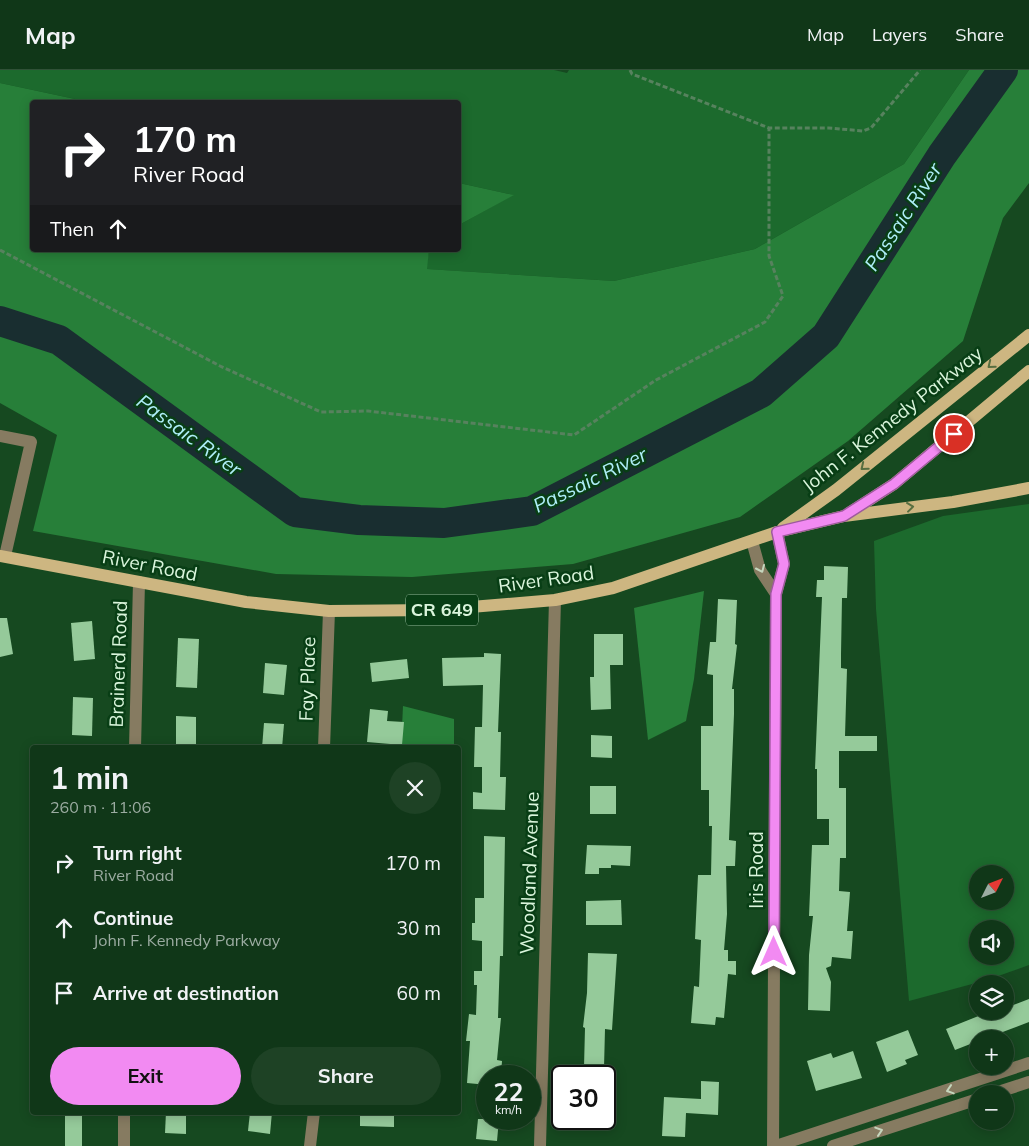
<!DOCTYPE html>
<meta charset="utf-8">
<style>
:root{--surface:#103718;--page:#1e4225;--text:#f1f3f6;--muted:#9caca2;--line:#305137;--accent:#f28af2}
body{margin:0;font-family:Mulish,sans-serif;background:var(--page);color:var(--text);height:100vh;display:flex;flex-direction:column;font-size:19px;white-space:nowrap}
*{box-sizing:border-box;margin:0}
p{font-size:16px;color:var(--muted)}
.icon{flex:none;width:28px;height:28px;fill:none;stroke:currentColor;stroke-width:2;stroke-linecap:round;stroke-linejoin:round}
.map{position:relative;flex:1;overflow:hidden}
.side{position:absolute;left:30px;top:675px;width:431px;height:370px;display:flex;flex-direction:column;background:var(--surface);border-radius:5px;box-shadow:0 2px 12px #0003,0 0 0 1px var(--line)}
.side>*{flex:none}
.banner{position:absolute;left:30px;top:30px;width:431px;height:152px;border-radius:5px;box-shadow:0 2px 12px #0003,0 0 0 1px var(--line);background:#202124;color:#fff;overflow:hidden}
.needle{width:32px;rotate:48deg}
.buttons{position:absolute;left:969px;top:795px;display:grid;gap:10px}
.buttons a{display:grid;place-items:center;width:45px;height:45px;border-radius:50%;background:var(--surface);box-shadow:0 2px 12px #0003,0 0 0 1px var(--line);font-size:25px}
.speed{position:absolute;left:476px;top:995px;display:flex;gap:10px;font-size:25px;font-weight:700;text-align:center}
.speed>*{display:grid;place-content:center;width:65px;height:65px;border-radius:50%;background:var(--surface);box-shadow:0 2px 12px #0003,0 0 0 1px var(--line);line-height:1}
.speed small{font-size:12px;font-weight:400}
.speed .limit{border:2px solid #111;border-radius:8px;background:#fff;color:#111}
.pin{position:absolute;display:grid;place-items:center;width:42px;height:42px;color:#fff;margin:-21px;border:2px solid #fff;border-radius:50%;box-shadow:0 1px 5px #0007}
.me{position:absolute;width:55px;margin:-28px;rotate:0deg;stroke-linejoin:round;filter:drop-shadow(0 0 4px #0008)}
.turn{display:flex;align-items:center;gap:18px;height:105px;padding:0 20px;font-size:22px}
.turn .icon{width:65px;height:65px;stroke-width:2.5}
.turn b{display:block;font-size:35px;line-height:42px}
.then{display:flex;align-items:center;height:48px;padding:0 20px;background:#0003;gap:10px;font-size:19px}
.round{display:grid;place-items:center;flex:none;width:52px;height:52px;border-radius:26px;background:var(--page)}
.headline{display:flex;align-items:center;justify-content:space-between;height:85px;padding:0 20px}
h1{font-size:30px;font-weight:700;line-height:38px}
.primary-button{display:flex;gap:10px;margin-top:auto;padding:10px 20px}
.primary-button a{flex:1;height:58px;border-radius:30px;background:var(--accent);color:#111;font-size:20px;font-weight:700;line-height:58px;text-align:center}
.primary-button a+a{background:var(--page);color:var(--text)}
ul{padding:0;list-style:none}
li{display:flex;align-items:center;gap:15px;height:65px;padding:0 20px}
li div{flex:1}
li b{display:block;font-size:19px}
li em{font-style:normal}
header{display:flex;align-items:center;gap:30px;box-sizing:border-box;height:70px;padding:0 25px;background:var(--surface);border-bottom:1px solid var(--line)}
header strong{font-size:24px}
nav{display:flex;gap:28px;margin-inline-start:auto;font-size:18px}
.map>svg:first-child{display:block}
</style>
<header>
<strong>Map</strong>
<nav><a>Map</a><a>Layers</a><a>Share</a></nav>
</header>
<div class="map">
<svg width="1029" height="1076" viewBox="0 0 1029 1076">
<rect width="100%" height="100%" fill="#164920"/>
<!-- green -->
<g fill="#1c6a2d" fill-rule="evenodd">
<polygon points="0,0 554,0 567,3 569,0 969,0 904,94 755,179 614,211 426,199 429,180 459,180 459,155 513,125 459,113 459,32 89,32 0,13"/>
<path d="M1029 434V895L987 910 909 931 876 539 874 471 943 446ZM978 804H1005V831H978ZM978 859H1005V886H978Z"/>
</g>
<!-- forest -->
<g fill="#277f39">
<polygon points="969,0 1029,0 1029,113 1003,148 963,271 848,371 740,447 573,494 412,507 276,504 33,461 57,365 0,333 0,13 89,32 32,32 32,180 429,180 427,199 614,211 755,179 904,94"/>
<polygon points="459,113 514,125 459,155"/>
<polygon points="704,521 694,609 686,651 648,670 634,538"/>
<polygon points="403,636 454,649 454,677 401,678"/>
</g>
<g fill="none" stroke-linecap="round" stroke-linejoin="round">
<!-- river -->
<polyline stroke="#192e30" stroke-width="30" points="0,251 59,270 295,442 359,450 444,453 532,441 761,323 826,266 942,85 1003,0"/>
</g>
<!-- building -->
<g fill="#95ca9a">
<polygon points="824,496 848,497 847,528 842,528 841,584 841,598 847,599 845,666 877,666 877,681 839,681 839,718 846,718 846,788 840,788 839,821 850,822 847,861 853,861 851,889 832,887 831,896 826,898 831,912 830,941 808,940 809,885 813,846 809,846 812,775 829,775 829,749 817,749 817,699 815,699 822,527 816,527 817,510 824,510"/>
<polygon points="718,529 737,530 735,574 737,575 732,619 734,619 734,644 729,770 736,771 735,796 726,796 727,844 724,880 728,880 728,891 736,891 736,905 728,904 724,948 716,947 715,955 691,953 694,916 699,917 701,870 695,869 698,805 711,805 712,756 709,756 709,720 701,720 701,656 713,656 713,605 707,604 710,572 716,572"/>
<polygon points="0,548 7,548 13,584 0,587"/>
<polygon points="92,551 95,589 74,591 71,553"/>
<polygon points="594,564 623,564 623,595 610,595 611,639 591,640 590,607 594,607"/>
<polygon points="178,568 199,569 197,618 176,617"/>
<polygon points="484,583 501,584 498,662 501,662 500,707 506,707 505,740 473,739 473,722 482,723 482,697 474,697 475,657 482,657 483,615 443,616 442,588 484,587"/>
<polygon points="407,589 409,608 372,612 370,593"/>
<polygon points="265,593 287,595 284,625 263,623"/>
<polygon points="73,627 93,628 92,666 72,665"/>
<polygon points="370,639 388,641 387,651 404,652 402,675 367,672"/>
<polygon points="176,646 196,647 196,678 176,678"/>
<polygon points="264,653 284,654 282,678 262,678"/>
<polygon points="591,665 612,666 612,688 591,687"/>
<rect x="590" y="716" width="26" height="28"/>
<polygon points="484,766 505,767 503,886 500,886 498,948 501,948 497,990 502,991 501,1006 488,1006 488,1015 467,1013 470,971 466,971 469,944 476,945 477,915 474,915 474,901 482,901 482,871 472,870 472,853 475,853 475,828 484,828"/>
<polygon points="587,775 631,776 630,796 611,795 611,798 599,798 599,804 585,804"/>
<polygon points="621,830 622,855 586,855 586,831"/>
<polygon points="588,883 617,884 612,960 605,959 604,998 584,997 585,958 583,957 587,923"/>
<polygon points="1029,929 1029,952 984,969 978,969 978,971 955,980 946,959 991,941 1005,941 1005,938"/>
<polygon points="908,960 918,985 905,990 907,994 887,1002 876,972"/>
<polygon points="853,981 862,1008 816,1021 807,991 831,983 833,988"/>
<polygon points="701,1011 719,1012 718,1045 686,1043 685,1067 662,1066 664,1027 701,1029"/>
<rect x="65" y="1042" width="17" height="34"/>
<polygon points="166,1042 186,1042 186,1064 165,1063"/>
<polygon points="250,1042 272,1042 270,1064 248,1061"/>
<polygon points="360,1042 394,1042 394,1057 360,1056"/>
<polygon points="478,1049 499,1049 497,1071 476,1069"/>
</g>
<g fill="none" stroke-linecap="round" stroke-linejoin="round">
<!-- path -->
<g stroke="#57825e" stroke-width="3" stroke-dasharray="5 2.5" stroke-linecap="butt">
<polyline points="630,0 632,4 769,58 829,58 863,61 871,58 920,0"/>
<polyline points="0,180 220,296 321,342 368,341 574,365 656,310 765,252 783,226 769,186 769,58"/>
</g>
<!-- minor -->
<g stroke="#867b61" stroke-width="12">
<polyline points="0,366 31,372 5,486"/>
<polyline points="752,471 760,500 776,524"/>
<polyline points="135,678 139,512"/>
<polyline points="324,678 329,541"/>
<polyline points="992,1024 1029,1012"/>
<polyline points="124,1076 124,1042"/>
<polyline points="310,1076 314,1042"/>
<polyline points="540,1076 555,530"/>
<polyline points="773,1076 776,524 784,494 777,462"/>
<polyline points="776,1076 1029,993"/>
<polyline points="833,1076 978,1029"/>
</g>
<!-- major -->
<g stroke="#cdb681" stroke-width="12">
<polyline points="849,443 894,414 1029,301"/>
<polyline points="783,458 836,420 1029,265"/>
<polyline points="0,486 246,532 329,541 435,540 555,530 613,518 777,462 844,446 953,432 1029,418"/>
</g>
</g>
<!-- one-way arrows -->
<defs><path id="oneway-chevron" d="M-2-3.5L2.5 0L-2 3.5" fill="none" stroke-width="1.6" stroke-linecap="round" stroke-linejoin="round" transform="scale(1.25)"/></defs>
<g stroke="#576e40">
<use href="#oneway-chevron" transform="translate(991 295) rotate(141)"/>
<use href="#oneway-chevron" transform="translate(864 397) rotate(141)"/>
<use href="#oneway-chevron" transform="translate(910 437) rotate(-7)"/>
</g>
<g stroke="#c5d6bd">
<use href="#oneway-chevron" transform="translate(761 499) rotate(66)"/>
<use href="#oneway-chevron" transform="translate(950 1020) rotate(162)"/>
<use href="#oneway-chevron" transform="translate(879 1061) rotate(-18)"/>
</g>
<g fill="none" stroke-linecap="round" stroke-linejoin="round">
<!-- route casing -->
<g stroke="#9d5a9d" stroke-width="12">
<polyline id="route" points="774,882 776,524 784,494 777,462 844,446 894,414 954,364"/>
</g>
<!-- route -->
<use href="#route" stroke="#f28af2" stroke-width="9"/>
</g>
<g text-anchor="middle" stroke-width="5" stroke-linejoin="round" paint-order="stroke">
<!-- shield labels -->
<rect fill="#083e15" stroke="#9bbea0" stroke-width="1" x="406" y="524.5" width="72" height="31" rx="4"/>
<g font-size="18" font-weight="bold" fill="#daf5dc">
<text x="442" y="546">CR 649</text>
</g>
<!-- street labels -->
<g font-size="19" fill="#daf5dc" stroke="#083e15">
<text transform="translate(892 349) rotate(-38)" y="7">John F. Kennedy Parkway</text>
<text transform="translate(150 495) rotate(11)" y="7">River Road</text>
<text transform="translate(546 509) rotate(-8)" y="7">River Road</text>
<text transform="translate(118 594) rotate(-88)" y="7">Brainerd Road</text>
<text transform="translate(307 609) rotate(-88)" y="7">Fay Place</text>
<text transform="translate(756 800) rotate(-90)" y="7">Iris Road</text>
<text transform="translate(529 803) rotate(-88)" y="7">Woodland Avenue</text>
</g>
<!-- water labels -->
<g font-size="20" font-style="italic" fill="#afeef8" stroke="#083e15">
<text transform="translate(903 147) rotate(-57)" y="7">Passaic River</text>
<text transform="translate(189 365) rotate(36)" y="7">Passaic River</text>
<text transform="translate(590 410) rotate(-26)" y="7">Passaic River</text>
</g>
</g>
</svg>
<div class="buttons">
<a><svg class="needle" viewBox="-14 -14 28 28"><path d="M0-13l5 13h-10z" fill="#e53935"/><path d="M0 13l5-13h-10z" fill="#9caca2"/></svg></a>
<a><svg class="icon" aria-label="sound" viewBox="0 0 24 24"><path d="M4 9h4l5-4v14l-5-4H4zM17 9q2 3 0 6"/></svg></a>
<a><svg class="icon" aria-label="layers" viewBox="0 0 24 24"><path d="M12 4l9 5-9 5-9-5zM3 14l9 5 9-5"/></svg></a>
<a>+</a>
<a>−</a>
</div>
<div class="speed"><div>22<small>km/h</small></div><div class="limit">30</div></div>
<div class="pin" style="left:954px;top:364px;background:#d93025"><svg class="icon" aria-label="arrive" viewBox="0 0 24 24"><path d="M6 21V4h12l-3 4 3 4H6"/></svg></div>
<svg class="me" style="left:774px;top:882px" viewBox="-20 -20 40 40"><path d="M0-17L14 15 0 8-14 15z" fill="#f28af2" stroke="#fff" stroke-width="4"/></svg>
<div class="banner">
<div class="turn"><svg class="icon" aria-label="right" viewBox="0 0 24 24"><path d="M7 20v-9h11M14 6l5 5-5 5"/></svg><div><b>170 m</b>River Road</div></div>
<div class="then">Then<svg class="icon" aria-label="ahead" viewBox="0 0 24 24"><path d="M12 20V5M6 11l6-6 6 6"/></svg></div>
</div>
<section class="side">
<div class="headline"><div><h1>1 min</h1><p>260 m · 11:06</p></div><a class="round"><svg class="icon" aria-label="close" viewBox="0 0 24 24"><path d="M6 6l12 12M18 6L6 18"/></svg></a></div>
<ul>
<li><svg class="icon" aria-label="right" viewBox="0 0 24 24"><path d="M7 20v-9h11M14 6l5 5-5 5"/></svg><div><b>Turn right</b><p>River Road</p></div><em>170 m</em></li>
<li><svg class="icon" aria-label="ahead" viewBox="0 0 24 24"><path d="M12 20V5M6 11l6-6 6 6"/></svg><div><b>Continue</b><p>John F. Kennedy Parkway</p></div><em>30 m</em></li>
<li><svg class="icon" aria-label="arrive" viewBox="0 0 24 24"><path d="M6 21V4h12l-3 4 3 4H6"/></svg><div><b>Arrive at destination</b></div><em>60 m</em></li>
</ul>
<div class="primary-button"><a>Exit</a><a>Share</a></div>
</section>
</div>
